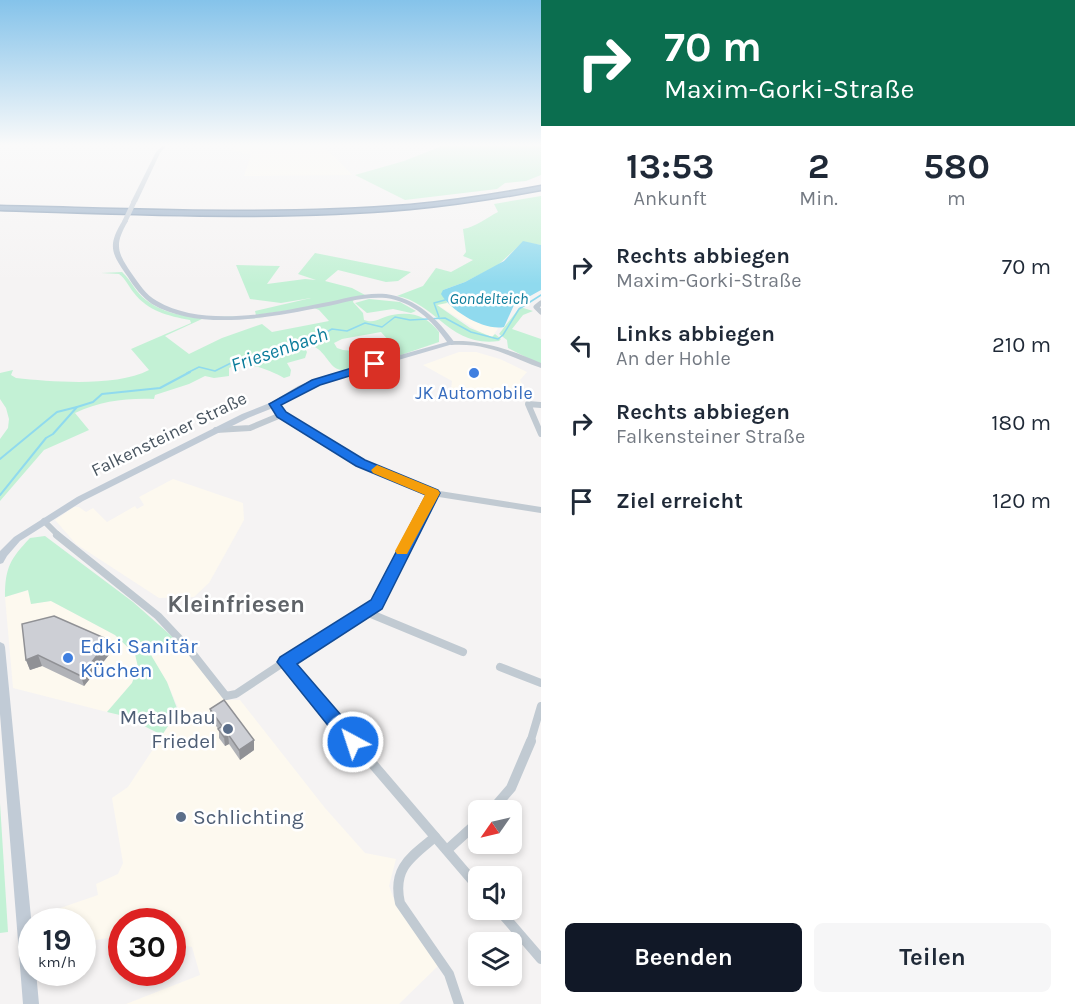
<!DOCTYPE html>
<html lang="de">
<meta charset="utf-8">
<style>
:root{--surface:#fff;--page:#f6f6f7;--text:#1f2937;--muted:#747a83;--accent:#111827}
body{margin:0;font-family:Karla,sans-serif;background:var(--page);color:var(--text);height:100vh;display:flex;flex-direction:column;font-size:22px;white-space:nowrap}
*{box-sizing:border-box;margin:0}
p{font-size:20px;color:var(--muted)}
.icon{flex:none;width:33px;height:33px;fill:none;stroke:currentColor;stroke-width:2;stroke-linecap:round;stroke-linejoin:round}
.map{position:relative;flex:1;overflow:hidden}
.panel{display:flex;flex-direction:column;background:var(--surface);width:534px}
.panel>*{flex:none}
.top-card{background:#0b6e4f;color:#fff;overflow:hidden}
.needle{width:39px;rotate:236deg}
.buttons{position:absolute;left:468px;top:800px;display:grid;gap:12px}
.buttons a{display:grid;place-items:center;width:54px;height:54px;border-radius:9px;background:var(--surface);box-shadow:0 3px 9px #0003;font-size:30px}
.speed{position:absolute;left:18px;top:908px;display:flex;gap:12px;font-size:30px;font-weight:700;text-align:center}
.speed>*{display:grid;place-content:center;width:78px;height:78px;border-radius:50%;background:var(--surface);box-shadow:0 3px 9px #0003;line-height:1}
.speed small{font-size:15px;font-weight:400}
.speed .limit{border:9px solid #d22;background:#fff;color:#111}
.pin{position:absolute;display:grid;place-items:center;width:51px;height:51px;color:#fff;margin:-26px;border-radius:12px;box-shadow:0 3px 9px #0006}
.me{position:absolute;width:66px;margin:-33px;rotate:320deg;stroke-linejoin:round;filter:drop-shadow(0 0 4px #0008)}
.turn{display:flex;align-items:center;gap:21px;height:126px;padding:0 24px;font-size:27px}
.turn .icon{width:78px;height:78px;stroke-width:2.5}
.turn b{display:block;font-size:42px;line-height:51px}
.eta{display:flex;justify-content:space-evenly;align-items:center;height:102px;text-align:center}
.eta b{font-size:36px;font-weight:700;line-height:42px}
.primary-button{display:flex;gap:12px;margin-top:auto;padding:12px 24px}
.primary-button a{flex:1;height:69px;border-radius:9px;background:var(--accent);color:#fff;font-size:24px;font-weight:700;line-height:69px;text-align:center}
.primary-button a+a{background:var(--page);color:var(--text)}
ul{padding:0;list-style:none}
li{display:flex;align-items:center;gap:18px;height:78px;padding:0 24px}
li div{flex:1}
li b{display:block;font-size:22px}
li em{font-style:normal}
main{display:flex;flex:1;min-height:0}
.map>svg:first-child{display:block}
</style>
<main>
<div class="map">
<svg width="541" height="1004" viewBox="0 0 541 1004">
<rect width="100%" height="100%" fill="#f5f3f3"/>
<!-- commercial -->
<g fill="#fdf9ef">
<polygon points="251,144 319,144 337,159 352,175 244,176 251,155 231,150"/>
<polygon points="447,303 467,316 498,328 497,330 492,337 483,334 436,304"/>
<polygon points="459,352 476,352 500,359 527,372 520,380 524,388 451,389 452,381 423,365"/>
<polygon points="173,479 243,503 244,520 209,583 194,597 159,598 76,544 55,520 74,507 79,507 86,512 93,508 107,522 135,506 137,509 144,505 139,497"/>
<polygon points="29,590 31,604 51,601 115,635 135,654 138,667 132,683 107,712 13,688 5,597"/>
<polygon points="176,640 186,649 226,700 240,700 325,808 365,853 396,859 389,886 395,902 440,964 399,1004 126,1004 200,975 192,947 173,944 172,921 122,921 121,936 83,942 82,921 36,921 40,915 98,895 96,884 118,874 123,863 112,798 128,787 179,710 167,682 150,655"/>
</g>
<!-- green -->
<g fill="#c3f1d5">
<polygon points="447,144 541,144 541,175 526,181 505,183 497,189 405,200 355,175 404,161"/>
<path d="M541 196V245L523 242 498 265 465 282 443 290 447 303 437 305 470 328 492 337 495 334 501 339 499 341C450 348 436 303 397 296L423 286 436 268 451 272 473 260 463 256 466 252 463 229C476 227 486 218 498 212L494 204Z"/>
<path d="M315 253 411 272 398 281 386 282 338 270 325 281 352 288 365 295 354 298 353 302 363 313 364 320C376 324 380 317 392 315 412 311 427 316 439 332V342L398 356 385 348 389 341 381 332 342 339 334 343 337 348 343 350 376 353 381 361C369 364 345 376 334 367 324 357 325 352 310 344L304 347 307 352 305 358 287 363 291 370 290 376 284 378C270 370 243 359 229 368V376L214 378 205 376 189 384 155 395 154 399C126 398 101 401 75 413L89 430 44 450 0 501V439L8 428 9 419 6 408 0 399V373L13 370 11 375 16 378C54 382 116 387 149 370L131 349 191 323 190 320C168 316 148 311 134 293 129 287 126 279 119 274L101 273 122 272C131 280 136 293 146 300 182 327 224 312 264 318L202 319 165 336 189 354 222 338 262 324 272 332 329 321 319 310 312 307 256 315 255 311 311 298 281 303 250 299 236 265 280 266 267 284 305 279 316 280 298 274Z"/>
<polygon points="369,299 400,302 416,311 411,313 393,309 367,313 355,303"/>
<polygon points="520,307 533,311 523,315 512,329 541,339 541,365 508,348 507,340 499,334"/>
<path d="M45 536 133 602 176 640 151 655 167 682 178 711 162 735 124 716 107 712 132 683 138 667 135 654 115 635 51 601 31 604 28 590 5 597C5 568 10 559 30 538Z"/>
<polygon points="0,803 8,932 0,933"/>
</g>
<!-- water -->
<path fill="#90daee" d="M523 241 541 245V290L514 305 504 327C484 331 451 311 441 294L443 290 465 282 504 261Z"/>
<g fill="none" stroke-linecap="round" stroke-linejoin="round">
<!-- stream-far1 -->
<g stroke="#90daee" stroke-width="1.5">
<polyline points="439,317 434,303 445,300"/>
<polyline points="187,373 199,367 215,371 233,362 265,356 296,341 323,334 332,329 347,331 365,323 382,327 395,317 410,320 445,318 471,332 498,339 503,335 519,309 541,295"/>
</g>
<!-- stream -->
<g stroke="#90daee" stroke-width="2">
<polyline points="0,459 57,412 77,407"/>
<polyline points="0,495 46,438 53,434 77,407 93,402 102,394 160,388 190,372"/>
</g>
<!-- motorway casing -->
<g stroke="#7690ad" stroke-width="3">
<path id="motorway" d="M541 186V190C498 198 454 205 410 209 274 221 137 214 0 210V206C137 209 274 216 410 205 454 201 498 194 541 186Z"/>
</g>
<!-- minor-far3 -->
<polyline stroke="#c1cad2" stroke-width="5" points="541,303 536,307 541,312"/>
<!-- minor-far2 -->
<g stroke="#c1cad2" stroke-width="6">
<polyline points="275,404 281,415 361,463 433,493 541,510"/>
<polyline points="541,405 528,404 541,434"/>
<polyline points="216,430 250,428 281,415"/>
<polyline points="44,521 59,536"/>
<polyline points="411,536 433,493"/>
</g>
<!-- minor-far1 -->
<g stroke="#c1cad2" stroke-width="8">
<polyline points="57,535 158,616 189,649 226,696 236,694 331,631 376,605 412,535"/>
<polyline points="369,610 371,614 463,652"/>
<polyline points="286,662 355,743"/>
<polyline points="500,667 541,683"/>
<polyline points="530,743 541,706"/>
</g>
<!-- minor -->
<g stroke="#c1cad2" stroke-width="10">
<polyline points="353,741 478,887"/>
<polyline points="492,810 511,788 531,741"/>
<path d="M435 837C411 857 392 868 400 903L449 974 459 1004"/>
<polyline points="447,850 478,822"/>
<polyline points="498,909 541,959"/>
</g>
<!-- tertiary -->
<path fill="#c1cad2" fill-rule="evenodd" d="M463 341C491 343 516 352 541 363V368C507 356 490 343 451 345L448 343 451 341Z"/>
<!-- secondary -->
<g fill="#c1cbd6" fill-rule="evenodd">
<polygon points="164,144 168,144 160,153 137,202 132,203 131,202 156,152"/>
<path d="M125 219 128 221C114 245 117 252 132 274 139 284 146 295 157 301 203 328 274 313 323 303 344 299 365 292 386 294 416 298 438 319 455 343L453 344 330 380 304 390 278 406 248 418 83 501 20 541 7 556 3 563 0 564V551L14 537 77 497 242 414 272 402 298 386 324 376 447 342C433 321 412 301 386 298 364 296 343 303 323 307 271 317 200 332 152 304 142 297 134 287 128 277 111 253 107 246 123 220Z"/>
<polygon points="0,642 4,644 5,647 32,928 32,972 36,972 39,1004 23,1004 0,714"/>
</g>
<!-- motorway -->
<use href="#motorway" fill="#8ba5c1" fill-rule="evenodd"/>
<!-- secondary-bridge -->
<polyline stroke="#c1cbd6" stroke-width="5" points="125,221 134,202"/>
</g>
<!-- wall -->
<g fill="#b0b2b7">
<polygon points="22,624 112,651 84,686 42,666 30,670 26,660"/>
<polygon points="210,709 254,740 254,750 240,760 229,744 225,746 219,738 219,730 211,719"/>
</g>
<!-- shaded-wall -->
<g fill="#909195">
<polygon points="109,640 112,651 84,686 81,676"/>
<polygon points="38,655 42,666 30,670 26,660"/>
<polygon points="228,734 229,744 225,746 224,737"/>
<polygon points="254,740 254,750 240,760 239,750"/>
</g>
<!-- building -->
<g fill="#cdcfd5" stroke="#909195" stroke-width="1.5">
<polygon points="54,616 109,640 81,676 38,655 26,660 22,624"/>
<polygon points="224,700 254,740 239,750 228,734 224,737 218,729 222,726 210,709"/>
</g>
<!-- sky -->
<linearGradient id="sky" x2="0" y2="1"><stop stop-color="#85c3ea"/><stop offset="0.51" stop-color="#fafafa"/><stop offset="1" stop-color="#fafafa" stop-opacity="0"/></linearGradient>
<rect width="541" height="284" fill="url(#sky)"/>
<!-- route -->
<polygon fill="#1a73e8" stroke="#114b97" stroke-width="1.5" points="375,361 379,362 379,367 320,385 281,405 286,412 365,460 438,490 440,493 382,609 297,664 359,736 362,742 359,749 353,751 347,749 277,662 280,657 371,600 426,495 356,466 277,417 269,404 312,380"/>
<!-- slow -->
<polygon fill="#f59e0b" points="377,465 438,490 440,493 407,554 397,554 395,551 425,495 373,473 371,470"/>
<!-- markers -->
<g fill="#3f7fe0" stroke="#fff" stroke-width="2">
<circle cx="474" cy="373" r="6"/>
<circle cx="68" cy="658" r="6"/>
</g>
<g fill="#5c6f8a" stroke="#fff" stroke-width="2">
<circle cx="228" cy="729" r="6"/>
<circle cx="181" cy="817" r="6"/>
</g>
<g text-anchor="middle" stroke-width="5" stroke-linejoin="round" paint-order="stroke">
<!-- far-water labels -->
<g font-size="16" font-style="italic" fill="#0c7c9b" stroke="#fff">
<text x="489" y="304">Gondelteich</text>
</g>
<!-- shop labels -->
<g font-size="18" fill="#366cbe" stroke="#fff">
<text x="474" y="399">JK Automobile</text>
</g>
<!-- street labels -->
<g font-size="18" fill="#4a5661" stroke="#fff">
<text transform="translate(169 434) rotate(-26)" y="6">Falkensteiner Straße</text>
</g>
<!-- water labels -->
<g font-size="20" font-style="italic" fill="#0c7c9b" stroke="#fff">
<text transform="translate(279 349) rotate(-19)" y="7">Friesenbach</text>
</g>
<!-- near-shop labels -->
<g font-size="21" fill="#366cbe" stroke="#fff" text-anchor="start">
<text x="80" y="653">Edki Sanitär<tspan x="80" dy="24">Küchen</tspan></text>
</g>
<!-- near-service labels -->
<g font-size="21" fill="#4e5e75" stroke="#fff" text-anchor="end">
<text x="216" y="724">Metallbau<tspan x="216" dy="24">Friedel</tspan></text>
<text x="193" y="824" text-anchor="start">Schlichting</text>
</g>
<!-- district labels -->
<g font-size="24" font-weight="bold" fill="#5f6368" stroke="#fff">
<text x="236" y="612">Kleinfriesen</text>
</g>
</g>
</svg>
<div class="buttons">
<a><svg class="needle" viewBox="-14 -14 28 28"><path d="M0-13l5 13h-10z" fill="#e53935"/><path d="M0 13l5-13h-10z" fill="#747a83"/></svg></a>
<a><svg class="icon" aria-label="sound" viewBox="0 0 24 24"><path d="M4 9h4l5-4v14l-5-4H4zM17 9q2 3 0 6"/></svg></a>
<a><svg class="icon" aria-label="layers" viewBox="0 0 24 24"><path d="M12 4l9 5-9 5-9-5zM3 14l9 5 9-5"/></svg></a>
</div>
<div class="speed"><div>19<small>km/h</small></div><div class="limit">30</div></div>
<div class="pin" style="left:375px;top:364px;background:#d93025"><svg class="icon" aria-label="arrive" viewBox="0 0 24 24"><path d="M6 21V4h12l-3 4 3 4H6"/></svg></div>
<svg class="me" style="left:353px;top:742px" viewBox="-20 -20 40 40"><circle r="17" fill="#1a73e8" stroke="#fff" stroke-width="3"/><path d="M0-11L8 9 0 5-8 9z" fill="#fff"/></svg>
</div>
<section class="panel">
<div class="top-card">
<div class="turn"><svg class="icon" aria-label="right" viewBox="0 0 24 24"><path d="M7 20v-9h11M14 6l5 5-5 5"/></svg><div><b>70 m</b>Maxim-Gorki-Straße</div></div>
</div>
<div class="eta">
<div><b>13:53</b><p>Ankunft</p></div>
<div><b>2</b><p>Min.</p></div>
<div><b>580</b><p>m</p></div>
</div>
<ul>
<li><svg class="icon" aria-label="right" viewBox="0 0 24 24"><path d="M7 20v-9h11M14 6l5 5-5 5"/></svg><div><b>Rechts abbiegen</b><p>Maxim-Gorki-Straße</p></div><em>70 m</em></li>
<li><svg class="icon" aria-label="left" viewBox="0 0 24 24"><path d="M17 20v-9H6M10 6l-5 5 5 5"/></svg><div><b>Links abbiegen</b><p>An der Hohle</p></div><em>210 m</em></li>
<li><svg class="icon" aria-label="right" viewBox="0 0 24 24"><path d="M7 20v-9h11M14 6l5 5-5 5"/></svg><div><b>Rechts abbiegen</b><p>Falkensteiner Straße</p></div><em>180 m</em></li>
<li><svg class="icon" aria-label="arrive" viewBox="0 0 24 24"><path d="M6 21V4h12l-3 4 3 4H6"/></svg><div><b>Ziel erreicht</b></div><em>120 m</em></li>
</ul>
<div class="primary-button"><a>Beenden</a><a>Teilen</a></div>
</section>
</main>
